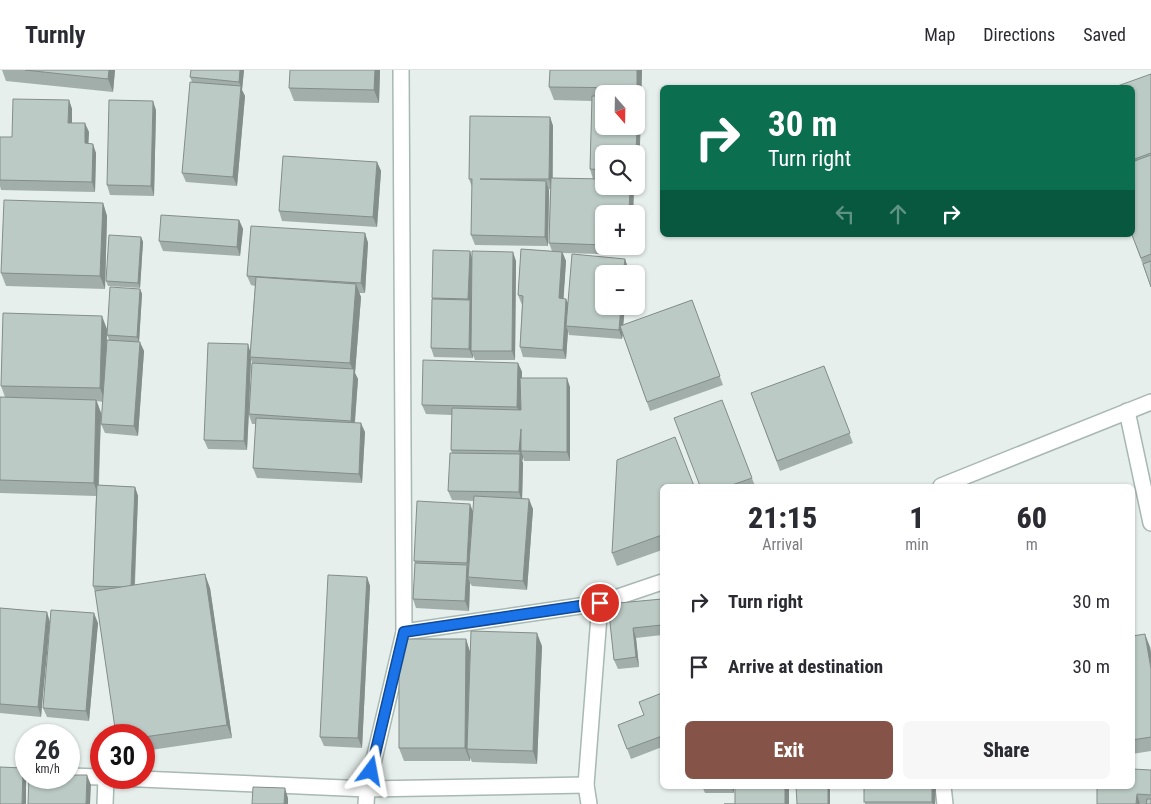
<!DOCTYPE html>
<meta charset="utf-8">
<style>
:root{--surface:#fff;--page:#f7f7f7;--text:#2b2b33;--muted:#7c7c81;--line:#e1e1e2;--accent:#855347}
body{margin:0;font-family:"Roboto Condensed",sans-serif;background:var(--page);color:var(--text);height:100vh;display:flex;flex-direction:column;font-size:19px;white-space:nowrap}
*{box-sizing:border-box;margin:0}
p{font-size:16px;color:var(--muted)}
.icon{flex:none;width:28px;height:28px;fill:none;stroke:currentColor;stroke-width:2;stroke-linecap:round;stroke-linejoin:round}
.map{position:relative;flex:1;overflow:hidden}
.panel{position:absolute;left:660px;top:414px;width:475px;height:305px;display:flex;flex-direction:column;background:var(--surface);border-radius:8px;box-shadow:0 1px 4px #0004}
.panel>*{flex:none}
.banner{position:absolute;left:660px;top:15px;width:475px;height:152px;border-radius:8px;box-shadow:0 1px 4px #0004;background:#0b6e4f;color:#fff;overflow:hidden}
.needle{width:32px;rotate:160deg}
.controls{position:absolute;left:595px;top:15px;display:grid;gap:10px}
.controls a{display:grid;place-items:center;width:50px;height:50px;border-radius:8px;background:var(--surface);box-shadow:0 1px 4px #0004;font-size:25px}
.speed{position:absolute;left:15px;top:654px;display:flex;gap:10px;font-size:25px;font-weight:700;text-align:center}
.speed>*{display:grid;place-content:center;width:65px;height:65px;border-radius:50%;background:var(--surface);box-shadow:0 1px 4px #0004;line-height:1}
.speed small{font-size:12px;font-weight:400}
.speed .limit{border:8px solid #d22;background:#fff;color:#111}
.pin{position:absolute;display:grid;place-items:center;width:42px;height:42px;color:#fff;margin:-21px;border:2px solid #fff;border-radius:50%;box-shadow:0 1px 5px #0007}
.me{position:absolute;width:55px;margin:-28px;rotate:13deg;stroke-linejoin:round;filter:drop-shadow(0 0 4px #0008)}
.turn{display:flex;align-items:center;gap:18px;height:105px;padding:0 25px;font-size:22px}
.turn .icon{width:65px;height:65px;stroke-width:2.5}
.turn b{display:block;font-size:35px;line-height:42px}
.lanes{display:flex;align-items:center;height:48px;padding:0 25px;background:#0003;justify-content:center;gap:25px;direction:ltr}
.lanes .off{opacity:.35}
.eta{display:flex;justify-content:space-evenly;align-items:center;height:85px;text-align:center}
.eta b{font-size:30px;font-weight:800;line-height:35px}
.button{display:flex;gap:10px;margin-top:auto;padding:10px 25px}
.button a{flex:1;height:58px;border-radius:8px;background:var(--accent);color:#fff;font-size:20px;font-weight:800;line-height:58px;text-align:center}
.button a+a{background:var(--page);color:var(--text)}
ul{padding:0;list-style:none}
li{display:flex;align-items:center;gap:15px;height:65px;padding:0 25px}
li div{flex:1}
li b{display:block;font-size:19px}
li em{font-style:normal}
header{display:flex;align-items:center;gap:30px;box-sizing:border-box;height:70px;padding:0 25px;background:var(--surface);border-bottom:1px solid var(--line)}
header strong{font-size:24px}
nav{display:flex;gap:28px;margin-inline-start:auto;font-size:18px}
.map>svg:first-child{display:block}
</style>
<header>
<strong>Turnly</strong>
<nav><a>Map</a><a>Directions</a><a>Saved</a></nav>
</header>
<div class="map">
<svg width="1151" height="734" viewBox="0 0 1151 734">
<rect width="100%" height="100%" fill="#e6efeb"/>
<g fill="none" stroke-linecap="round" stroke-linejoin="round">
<!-- minor casing -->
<g stroke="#a8b8b2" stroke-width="18">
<g id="minor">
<polyline points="1127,341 1151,453"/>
<polyline points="941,416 1151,332"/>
<polyline points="404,562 600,533 662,512"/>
<polyline points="69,706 101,707"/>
<polyline points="117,708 367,719 586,715"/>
<polyline points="943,716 945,734"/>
<polyline points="105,734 106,708"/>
<polyline points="366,734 367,719 404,562 401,0"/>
<polyline points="589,734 586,715 600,533"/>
</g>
</g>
<!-- minor -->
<use href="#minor" stroke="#fff" stroke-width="15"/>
</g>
<!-- wall -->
<g fill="#a1aea9" fill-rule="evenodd">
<polygon points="2,0 115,0 113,22 6,11"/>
<polygon points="244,0 242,20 245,26 237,116 186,112 182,103 192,12 190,7"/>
<polygon points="380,0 379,33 294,31 289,18"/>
<path d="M550 0H642L641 32H639L641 37 639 110H636V84H604V116H633L634 119 633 144H604V176H632V185L563 183 566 191 563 229H566L568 233 572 184 625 189 628 198V204H604V236H625L623 255 692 230 723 315 650 341 623 265 622 269 569 265 568 261 566 289 523 287 520 277 522 235 518 225 521 179 552 181 549 173 550 119H549V121L548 176 475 175 471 165 472 117 469 109 470 46 550 47 553 56V108L593 109 590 99 592 31 554 30 549 17ZM604 24H636V56H604Z"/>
<polygon points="1151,4 1151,217 1132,165 1132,18"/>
<polygon points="69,30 72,39 72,53 89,62 88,73 96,83 95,122 1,120 0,116 0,67 12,67"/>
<polygon points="156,40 154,126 110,125 107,115"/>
<polygon points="377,92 381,101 377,157 282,151 279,141"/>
<polygon points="103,133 107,146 105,219 6,216 1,203"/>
<polygon points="239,150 243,159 240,186 163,181 159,171"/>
<path d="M365 163 368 173 365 223H359L361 227 355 303 358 309 355 353 365 362 362 413 257 408 253 398 256 354H252L249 345 247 380 208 379 204 370 250 282 255 216 251 215 247 206ZM251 289 252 293 249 341Z"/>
<polygon points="141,167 143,172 140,218 108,216 106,211"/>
<polygon points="472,187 516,191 515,290 475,290 473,285 473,288 434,287 431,278 432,228"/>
<polygon points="140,219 142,224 139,272 144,281 138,366 105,363 101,354 103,332 97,331 101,343 99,415 135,417 138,426 135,515 210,518 232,668 144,681 144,665 93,516 96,426 0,423 0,327 5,327 1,316 107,259 107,278 109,270 107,265"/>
<polygon points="518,293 522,302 522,308 570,317 570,391 524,391 523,387 522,391 523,393 522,429 533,439 527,520 472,516 470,513 469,541 416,538 413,529 415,493 414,491 473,442 474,431 452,430 448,421 452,383 451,380 452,345 426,344 422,335"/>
<polygon points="824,296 853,373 780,401 751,323"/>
<polygon points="722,330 755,416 700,416"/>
<polygon points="662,416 662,480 617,496 612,483"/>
<polygon points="367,507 370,516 362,678 324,676 320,667"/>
<polygon points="662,529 662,565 636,568 639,597 618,599 614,590 608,534"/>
<polygon points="0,538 47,542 41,647 0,643"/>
<polygon points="98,553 89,651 47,647 43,638"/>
<polygon points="1132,566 1150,577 1151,583 1151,681 1132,684"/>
<polygon points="466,569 470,582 542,576 537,694 472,692 470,688 470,691 404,691 399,678"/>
<polygon points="662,623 662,677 631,689 618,655 644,645"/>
<polygon points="1151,700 1151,734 1097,734"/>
<polygon points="702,716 734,716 734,723 705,723"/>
<polygon points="864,716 936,716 935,734 865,734"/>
</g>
<!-- shaded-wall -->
<g fill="#838d89">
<polygon points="109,0 115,0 113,22 108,9"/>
<polygon points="240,0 244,0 242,20 245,26 237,116 233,107 241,17 239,12"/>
<polygon points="375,0 380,0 379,33 374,20"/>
<polygon points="637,0 642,0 641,32 637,18"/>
<polygon points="638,28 641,37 639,110 636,103"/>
<polygon points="69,30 72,39 72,62 68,53"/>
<polygon points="153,31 156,40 154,126 151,116"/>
<polygon points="550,47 553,56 552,119 549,109"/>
<polygon points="85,53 89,62 88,83 85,73"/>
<polygon points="93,74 96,83 95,122 92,112"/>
<polygon points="377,92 381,101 377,157 373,147"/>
<polygon points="546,111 549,121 548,176 545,167"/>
<polygon points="630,116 633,116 634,119 633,144 629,144"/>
<polygon points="103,133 107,146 105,219 100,206"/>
<polygon points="239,150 243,159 240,186 237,177"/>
<polygon points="365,163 368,173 365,223 361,213"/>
<polygon points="141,167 143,172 140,218 138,213"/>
<polygon points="629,176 632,176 632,185"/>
<polygon points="470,181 473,191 471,281 473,285 473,288 469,279 470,234 468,229"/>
<polygon points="513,182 516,191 515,290 512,281"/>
<polygon points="562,182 566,191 563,238 559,228"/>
<polygon points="625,189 628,198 628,204 623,204"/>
<polygon points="356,214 361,227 355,303 358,309 354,360 351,351 354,303 350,293"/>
<polygon points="140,219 142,224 139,272 137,267"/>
<polygon points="566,229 570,238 566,256 568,261 566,289 563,280"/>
<polygon points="621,236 625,236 622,269 619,260"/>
<polygon points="102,246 107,259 105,332 100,318"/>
<polygon points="140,272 144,281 138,366 134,356"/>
<polygon points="248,274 251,284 250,287 251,289 247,380 244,371"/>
<polygon points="518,293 522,302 521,347 517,337"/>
<polygon points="567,308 570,317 570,391 567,382"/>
<polygon points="96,330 101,343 98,426 94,413"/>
<polygon points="361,353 365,362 362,413 359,404"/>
<polygon points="521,359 521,381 523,387 523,391 519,381"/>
<polygon points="520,384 523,393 522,432 519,422"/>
<polygon points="135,417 138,426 134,527 131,517"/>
<polygon points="529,429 533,439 527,520 523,511"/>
<polygon points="470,434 474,444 470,503 467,493"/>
<polygon points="467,495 471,505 468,507 470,513 469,541 465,531"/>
<polygon points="205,504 210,518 232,668 227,655"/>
<polygon points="367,507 370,516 362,678 358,668"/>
<polygon points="47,542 50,552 41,647 38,637"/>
<polygon points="94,543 98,553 89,651 86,641"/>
<polygon points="633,558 636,568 639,597 636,587"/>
<polygon points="537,563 542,576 537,694 533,681"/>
<polygon points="1145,564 1150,577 1151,583 1151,599"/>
<polygon points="466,569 470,582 467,679 470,688 470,691 465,678"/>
<polygon points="23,698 26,708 26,734 22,734"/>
<polygon points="87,705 91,715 90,734 86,734"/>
<polygon points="731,716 734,716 734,723"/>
<rect x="785" y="716" width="4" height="18"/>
<polygon points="828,716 829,716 830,719 830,734 828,734"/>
<polygon points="932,716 936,716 935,734 933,734 932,732"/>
<polygon points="285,718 288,728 288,734 284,734"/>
<polygon points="1137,724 1140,734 1136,734"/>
</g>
<!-- building -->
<g fill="#bbcac4" stroke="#838d89">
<polygon points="25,0 109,0 108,9"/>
<polygon points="191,0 240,0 239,12 190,7"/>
<polygon points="290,0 375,0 374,20 289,18"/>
<polygon points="550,0 637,0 637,18 549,17"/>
<polygon points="1151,4 1151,83 1132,90 1132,18 1112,18"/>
<polygon points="190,12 241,16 233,107 182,103"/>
<polygon points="592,26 604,26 604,56 636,56 636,27 638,28 636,84 604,84 604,100 590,99"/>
<polygon points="13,29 69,30 68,53 85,53 85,73 93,74 92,112 0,110 0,67 12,67"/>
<polygon points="109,30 153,31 151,116 107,115"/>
<polygon points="470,46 550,47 549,109 480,109 546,111 545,167 471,165 472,109 469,109"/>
<polygon points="1151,85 1151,184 1141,188 1132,165 1132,92"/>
<polygon points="283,86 377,92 373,147 279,141"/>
<polygon points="551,108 604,109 604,116 630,116 629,144 604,144 604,175 549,173"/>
<polygon points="4,130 103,133 100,206 1,203"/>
<polygon points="161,145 239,150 237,177 159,171"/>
<polygon points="251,156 365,163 361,213 247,206"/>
<polygon points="109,165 141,167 138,213 106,211"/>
<polygon points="521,179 562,182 559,228 566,229 563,280 520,277 523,226 518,225"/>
<polygon points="433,180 470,181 468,229 432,228"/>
<polygon points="472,181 513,182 512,281 471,281"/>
<polygon points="572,184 625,189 623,204 604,204 604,236 621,236 619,260 566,256"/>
<polygon points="1151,191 1151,217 1143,194"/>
<polygon points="256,207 356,214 350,293 250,287"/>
<polygon points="110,217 140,219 137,267 107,265"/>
<polygon points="432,229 470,230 469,279 431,278"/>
<polygon points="692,230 720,306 647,332 620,256"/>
<polygon points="3,243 102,246 100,318 1,316"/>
<polygon points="107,270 140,272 134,356 101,354"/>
<polygon points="208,273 248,274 244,371 204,370"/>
<polygon points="423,290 518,293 517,337 422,335"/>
<polygon points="252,293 354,299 351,351 249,344"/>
<polygon points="824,296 850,363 777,391 751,323"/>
<polygon points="520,308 567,308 567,382 521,381 521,359 519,381 451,380 452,338 521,340"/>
<polygon points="0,327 96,330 94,413 0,410"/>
<polygon points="722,330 752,408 729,416 700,416 674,348"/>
<polygon points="256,348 361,353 359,404 253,398"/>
<polygon points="675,367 694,416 662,416 662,465 612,483 617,390"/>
<polygon points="450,383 520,384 519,422 448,421"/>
<polygon points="97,415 135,417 131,516 122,517 93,516"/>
<polygon points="474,426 529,429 523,511 468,507"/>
<polygon points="417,431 470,434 467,493 414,491"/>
<polygon points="415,493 467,495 465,531 413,529"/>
<polygon points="205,504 227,655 144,667 144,665 116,665 95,521"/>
<polygon points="328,505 367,507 358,668 320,667"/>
<polygon points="662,529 662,555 633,558 636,587 614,590 608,534"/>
<polygon points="0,538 47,542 38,637 0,634"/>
<polygon points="51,540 94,543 86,641 43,638"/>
<polygon points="471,561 537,563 533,681 467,679"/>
<polygon points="1145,564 1151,599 1151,667 1132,670 1132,566"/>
<polygon points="399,569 466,569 465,678 399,678"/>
<polygon points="662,623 662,666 627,679 618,655 644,645 639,632"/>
<polygon points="0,697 23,698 22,734 0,734"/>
<polygon points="1132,699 1151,700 1151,725 1137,724 1136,734 1097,734 1097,716 1132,716"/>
<polygon points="69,705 87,705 86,734 28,734 29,708 69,708"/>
<polygon points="735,716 785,716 785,734 724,734 735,734"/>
<polygon points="796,716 828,716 828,734 797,734"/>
<rect x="864" y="716" width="68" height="16"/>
<polygon points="253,717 285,718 284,734 252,734"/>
<polygon points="1147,729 1151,729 1151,734 1146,734"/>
</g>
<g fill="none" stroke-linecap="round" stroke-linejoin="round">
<!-- route casing -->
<g stroke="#114b97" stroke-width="12">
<polyline id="route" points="371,701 404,562 600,533"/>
</g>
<!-- route -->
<use href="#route" stroke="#1a73e8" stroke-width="9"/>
</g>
</svg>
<div class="controls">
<a><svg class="needle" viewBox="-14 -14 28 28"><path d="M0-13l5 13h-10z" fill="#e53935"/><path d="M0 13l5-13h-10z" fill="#7c7c81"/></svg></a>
<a><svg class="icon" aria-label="search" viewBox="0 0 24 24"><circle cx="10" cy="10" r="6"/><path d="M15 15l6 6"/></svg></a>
<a>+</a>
<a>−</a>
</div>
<div class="speed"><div>26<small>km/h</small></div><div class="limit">30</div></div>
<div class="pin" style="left:600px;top:533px;background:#d93025"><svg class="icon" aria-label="arrive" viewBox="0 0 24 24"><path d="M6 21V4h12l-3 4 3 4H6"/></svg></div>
<svg class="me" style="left:371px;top:701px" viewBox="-20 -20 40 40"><path d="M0-17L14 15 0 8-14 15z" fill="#1a73e8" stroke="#fff" stroke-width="4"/></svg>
<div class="banner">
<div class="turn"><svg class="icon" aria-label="right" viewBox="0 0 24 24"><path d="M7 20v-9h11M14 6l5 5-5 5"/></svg><div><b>30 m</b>Turn right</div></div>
<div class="lanes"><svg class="icon off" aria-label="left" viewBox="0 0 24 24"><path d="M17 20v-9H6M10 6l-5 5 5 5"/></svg><svg class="icon off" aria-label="ahead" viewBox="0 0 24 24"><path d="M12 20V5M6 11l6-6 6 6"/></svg><svg class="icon" aria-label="right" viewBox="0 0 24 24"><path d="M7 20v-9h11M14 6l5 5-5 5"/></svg></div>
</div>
<section class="panel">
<div class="eta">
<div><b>21:15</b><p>Arrival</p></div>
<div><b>1</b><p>min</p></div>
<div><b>60</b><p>m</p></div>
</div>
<ul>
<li><svg class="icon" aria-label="right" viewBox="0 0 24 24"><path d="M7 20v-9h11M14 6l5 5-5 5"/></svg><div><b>Turn right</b></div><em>30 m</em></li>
<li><svg class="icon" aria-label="arrive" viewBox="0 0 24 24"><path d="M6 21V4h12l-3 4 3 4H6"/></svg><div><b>Arrive at destination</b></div><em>30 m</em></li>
</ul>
<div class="button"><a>Exit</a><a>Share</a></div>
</section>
</div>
